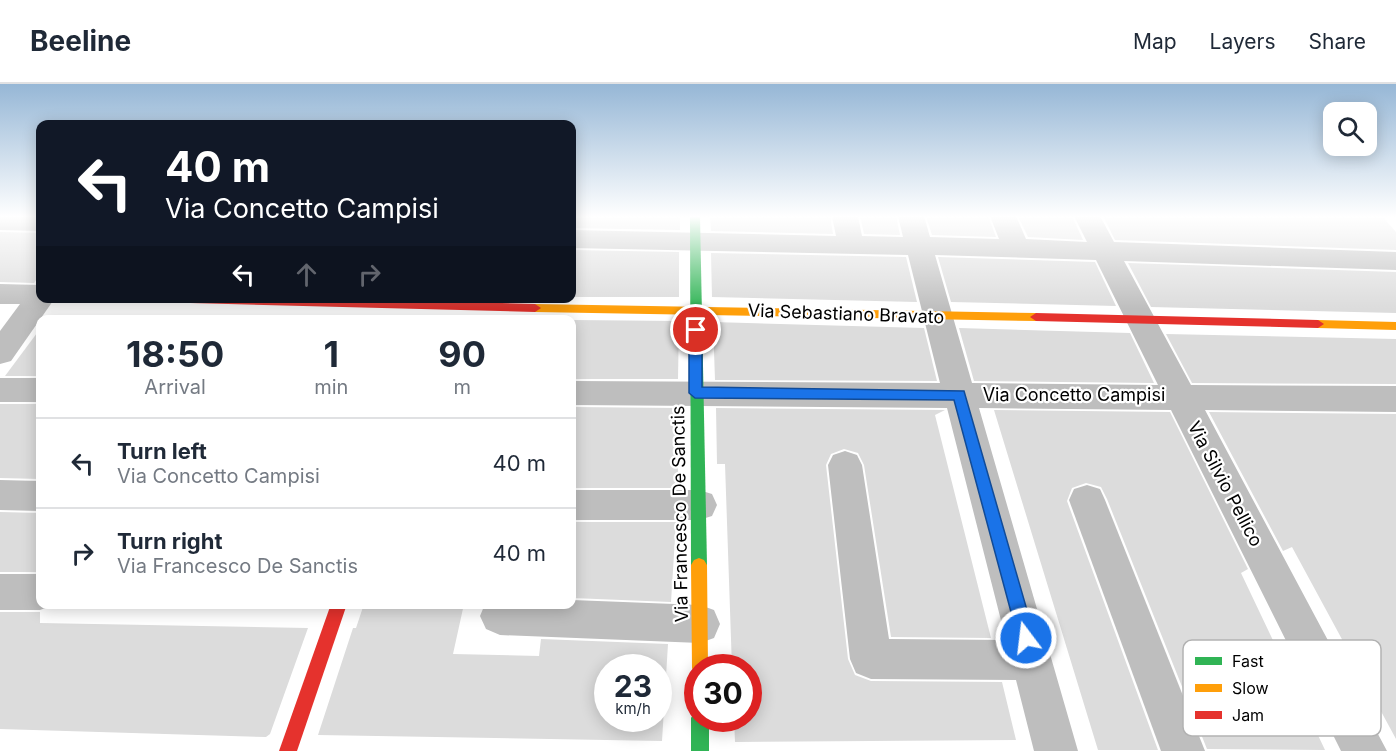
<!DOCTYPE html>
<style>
:root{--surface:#fff;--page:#f6f6f7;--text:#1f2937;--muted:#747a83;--line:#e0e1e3}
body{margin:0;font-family:Inter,sans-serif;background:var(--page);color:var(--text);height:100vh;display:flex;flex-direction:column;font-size:22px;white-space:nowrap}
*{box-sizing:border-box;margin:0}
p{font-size:20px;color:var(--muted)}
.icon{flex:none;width:33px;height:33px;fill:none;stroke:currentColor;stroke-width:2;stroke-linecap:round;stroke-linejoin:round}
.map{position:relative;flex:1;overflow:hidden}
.details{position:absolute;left:36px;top:231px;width:540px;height:294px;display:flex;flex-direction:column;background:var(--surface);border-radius:12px;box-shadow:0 3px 15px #0003}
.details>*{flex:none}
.banner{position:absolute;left:36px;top:36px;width:540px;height:183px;border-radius:12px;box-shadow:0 3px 15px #0003;background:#111827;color:#fff;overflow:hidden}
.tools{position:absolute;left:1323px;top:18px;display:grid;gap:12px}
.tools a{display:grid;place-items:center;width:54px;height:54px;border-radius:12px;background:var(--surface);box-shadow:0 3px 15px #0003;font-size:30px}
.speed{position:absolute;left:594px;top:570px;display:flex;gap:12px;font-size:30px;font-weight:700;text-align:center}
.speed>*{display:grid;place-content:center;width:78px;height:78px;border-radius:50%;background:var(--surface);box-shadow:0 3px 15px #0003;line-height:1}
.speed small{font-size:15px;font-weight:400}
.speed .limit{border:9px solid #d22;background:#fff;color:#111}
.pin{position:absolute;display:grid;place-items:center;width:51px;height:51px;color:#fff;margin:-26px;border:3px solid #fff;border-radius:50%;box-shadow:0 2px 6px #0007}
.me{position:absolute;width:66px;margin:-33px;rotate:345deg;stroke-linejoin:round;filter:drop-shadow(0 0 4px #0008)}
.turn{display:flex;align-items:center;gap:21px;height:126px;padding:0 30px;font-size:27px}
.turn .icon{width:78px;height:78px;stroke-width:2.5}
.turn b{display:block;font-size:42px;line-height:51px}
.lanes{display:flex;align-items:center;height:57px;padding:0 30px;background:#0003;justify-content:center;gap:30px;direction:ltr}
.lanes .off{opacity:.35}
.eta{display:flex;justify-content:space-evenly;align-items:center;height:102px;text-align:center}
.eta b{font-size:36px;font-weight:700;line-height:42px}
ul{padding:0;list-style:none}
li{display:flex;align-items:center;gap:18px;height:90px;padding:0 30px;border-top:2px solid var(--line)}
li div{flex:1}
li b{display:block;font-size:22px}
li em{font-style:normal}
header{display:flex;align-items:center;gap:36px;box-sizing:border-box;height:84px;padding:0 30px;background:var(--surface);border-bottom:2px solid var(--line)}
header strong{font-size:28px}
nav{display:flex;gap:33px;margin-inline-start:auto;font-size:21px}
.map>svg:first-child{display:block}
</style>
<header>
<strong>Beeline</strong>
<nav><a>Map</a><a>Layers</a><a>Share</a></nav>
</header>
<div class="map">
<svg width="1396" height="667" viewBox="0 0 1396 667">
<rect width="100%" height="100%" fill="#fff"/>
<!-- building -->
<g fill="#dcdcdc" fill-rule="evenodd">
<polygon points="572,132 680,132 680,146 572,144"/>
<polygon points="710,132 830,132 833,150 711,147"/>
<polygon points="860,132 896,132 900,151 864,150"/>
<polygon points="926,132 988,132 996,153 932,151"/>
<polygon points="1018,132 1072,132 1083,156 1028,153"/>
<polygon points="1103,132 1382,132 1396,148 1396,166 1115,156"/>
<polygon points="0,148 40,149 40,191 34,199 0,198"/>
<polygon points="572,166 679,168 679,213 572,213"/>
<polygon points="711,169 906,173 917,218 712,213"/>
<polygon points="938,173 1095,178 1116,222 951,218"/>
<polygon points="1128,179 1396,188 1396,229 1151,223"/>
<polygon points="572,236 679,237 678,295 572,295"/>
<polygon points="713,238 924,244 937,297 715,296"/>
<polygon points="959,244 1130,249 1154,299 974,297"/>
<polygon points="40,245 40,292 5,292"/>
<polygon points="1166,250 1396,255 1396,300 1192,299"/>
<polygon points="0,320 40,320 40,395 0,394"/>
<polygon points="572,323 678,324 678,404 572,404"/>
<polygon points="716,324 945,326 935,331 991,554 891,553 864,381 858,369 844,365 831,370 826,381 848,575 855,591 871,597 1002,598 1016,656 735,658 734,634 748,634 748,584 732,584 725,380 717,380"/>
<polygon points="994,326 1170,328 1248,485 1241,489 1325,666 1207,665 1107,415 1101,403 1086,399 1072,404 1067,417 1158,666 1098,666"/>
<polygon points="1209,328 1396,330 1396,655 1292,463 1283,467"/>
<polygon points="0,428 40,429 40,488 0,488"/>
<polygon points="572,438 676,438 671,518 572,514"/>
<path d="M364 520H464L453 570 539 572 541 555 668 560 662 657 318 651 353 544H356ZM608 584H658V634H608Z"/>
<polygon points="0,528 40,528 40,539 308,544 270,650 266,653 0,645"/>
</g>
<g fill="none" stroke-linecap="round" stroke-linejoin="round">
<!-- street -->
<g fill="#bebebe" fill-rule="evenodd">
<polygon points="0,132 40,132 40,147 0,146"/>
<path d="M832 132H858L862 152 903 153 898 132H924L930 153 999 155 990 132H1016L1026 155 1087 158 1074 132H1100L1114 158 1396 168V186L1124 177 1191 301 1396 302V328L1205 326 1387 667H1341L1171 326 979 324 1078 667H1034L1016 596 871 595 856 589 850 575 828 381 833 371 845 367 857 371 862 381 889 555 1006 556 947 324 572 321V297L940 299 908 171 572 164V146L836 152ZM935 171 1096 176 1158 301 972 299Z"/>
<polygon points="0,200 40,201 40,214 55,214 11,277 0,280 0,247 20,220 0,220"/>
<rect x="0" y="294" width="40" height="24"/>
<polygon points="0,396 40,397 40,427 0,426"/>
<polygon points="1087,401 1100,405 1105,416 1205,667 1161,667 1069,416 1074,405"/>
<polygon points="572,406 699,406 712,410 717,421 712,432 699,436 572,436"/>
<polygon points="0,490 40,490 40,520 54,521 40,526 0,526"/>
<polygon points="572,516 700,521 714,526 720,540 714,554 700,559 500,551 486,545 480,532 485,520 572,520"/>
</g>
<!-- fast -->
<g fill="#30b455" fill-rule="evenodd">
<polygon points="690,132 700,132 707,481 704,486 699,488 694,486 691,481"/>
<polygon points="698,626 698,634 709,634 709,667 691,667 691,634 694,628"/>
</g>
<!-- slow -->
<g fill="#ff9f0a" fill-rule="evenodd">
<polygon points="535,220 1036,229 1042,233 1036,237 535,228 529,224"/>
<polygon points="1318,236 1396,238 1396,246 1318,244 1312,240"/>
<polygon points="699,474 704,476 707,481 708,584 698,584 698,591 694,590 692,584 691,481 694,476"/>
</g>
<!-- jam -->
<g fill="#e5322d" fill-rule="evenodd">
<polygon points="147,214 330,214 535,220 541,224 535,228 153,218"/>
<polygon points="1036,229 1318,236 1324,240 1318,244 1036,237 1030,233"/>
<polygon points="331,520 347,520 297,667 279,667"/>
</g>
</g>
<!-- sky -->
<linearGradient id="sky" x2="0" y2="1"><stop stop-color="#96b7d6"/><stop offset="0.59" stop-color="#fff"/><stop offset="1" stop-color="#fff" stop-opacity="0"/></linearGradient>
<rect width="1396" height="225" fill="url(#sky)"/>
<!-- route -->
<polygon fill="#1a73e8" stroke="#114b97" stroke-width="1.5" points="696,241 702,246 702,303 964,307 1035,554 1032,560 1026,562 1020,560 1018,554 954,316 695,314 689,309 689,246"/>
<g text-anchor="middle" stroke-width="4.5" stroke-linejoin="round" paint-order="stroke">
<!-- street labels -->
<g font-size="18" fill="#000" stroke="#fff">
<text transform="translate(846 230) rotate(2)" y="6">Via Sebastiano Bravato</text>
<text x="1074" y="317">Via Concetto Campisi</text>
<text transform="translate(1225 400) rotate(62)" y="6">Via Silvio Pellico</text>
<text transform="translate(680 430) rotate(-91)" y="6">Via Francesco De Sanctis</text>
</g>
</g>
<!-- legend -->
<rect x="1183" y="556" width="198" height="96" rx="9" fill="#fff" stroke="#b2b2b2" stroke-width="1.5"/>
<rect x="1195" y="573" width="27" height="8" fill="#30b455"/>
<rect x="1195" y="600" width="27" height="8" fill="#ff9f0a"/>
<rect x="1195" y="627" width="27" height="8" fill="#e5322d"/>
<g font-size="16" fill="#000">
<text x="1232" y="583">Fast</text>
<text x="1232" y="610">Slow</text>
<text x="1232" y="637">Jam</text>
</g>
</svg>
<div class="tools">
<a><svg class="icon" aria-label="search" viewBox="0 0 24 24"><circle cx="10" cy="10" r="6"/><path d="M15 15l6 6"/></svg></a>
</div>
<div class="speed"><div>23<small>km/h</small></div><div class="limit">30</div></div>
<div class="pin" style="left:696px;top:246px;background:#d93025"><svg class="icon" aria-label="arrive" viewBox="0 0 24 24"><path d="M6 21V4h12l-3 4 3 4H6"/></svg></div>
<svg class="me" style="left:1026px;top:554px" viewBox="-20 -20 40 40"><circle r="17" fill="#1a73e8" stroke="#fff" stroke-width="3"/><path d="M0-11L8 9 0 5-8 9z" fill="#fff"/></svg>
<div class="banner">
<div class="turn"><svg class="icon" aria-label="left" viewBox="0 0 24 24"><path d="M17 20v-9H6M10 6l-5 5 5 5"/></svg><div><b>40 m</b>Via Concetto Campisi</div></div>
<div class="lanes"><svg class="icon" aria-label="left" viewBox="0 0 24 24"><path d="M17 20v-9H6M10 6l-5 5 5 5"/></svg><svg class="icon off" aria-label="ahead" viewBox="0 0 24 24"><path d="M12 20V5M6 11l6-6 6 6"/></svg><svg class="icon off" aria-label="right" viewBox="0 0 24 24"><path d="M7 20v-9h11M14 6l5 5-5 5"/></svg></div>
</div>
<section class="details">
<div class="eta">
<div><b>18:50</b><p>Arrival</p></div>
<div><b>1</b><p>min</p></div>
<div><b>90</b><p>m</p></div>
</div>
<ul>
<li><svg class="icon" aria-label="left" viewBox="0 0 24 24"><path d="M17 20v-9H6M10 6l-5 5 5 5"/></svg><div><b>Turn left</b><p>Via Concetto Campisi</p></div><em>40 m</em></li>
<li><svg class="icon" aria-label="right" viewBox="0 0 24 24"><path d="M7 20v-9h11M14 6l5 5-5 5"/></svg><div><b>Turn right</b><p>Via Francesco De Sanctis</p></div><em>40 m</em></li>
</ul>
</section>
</div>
